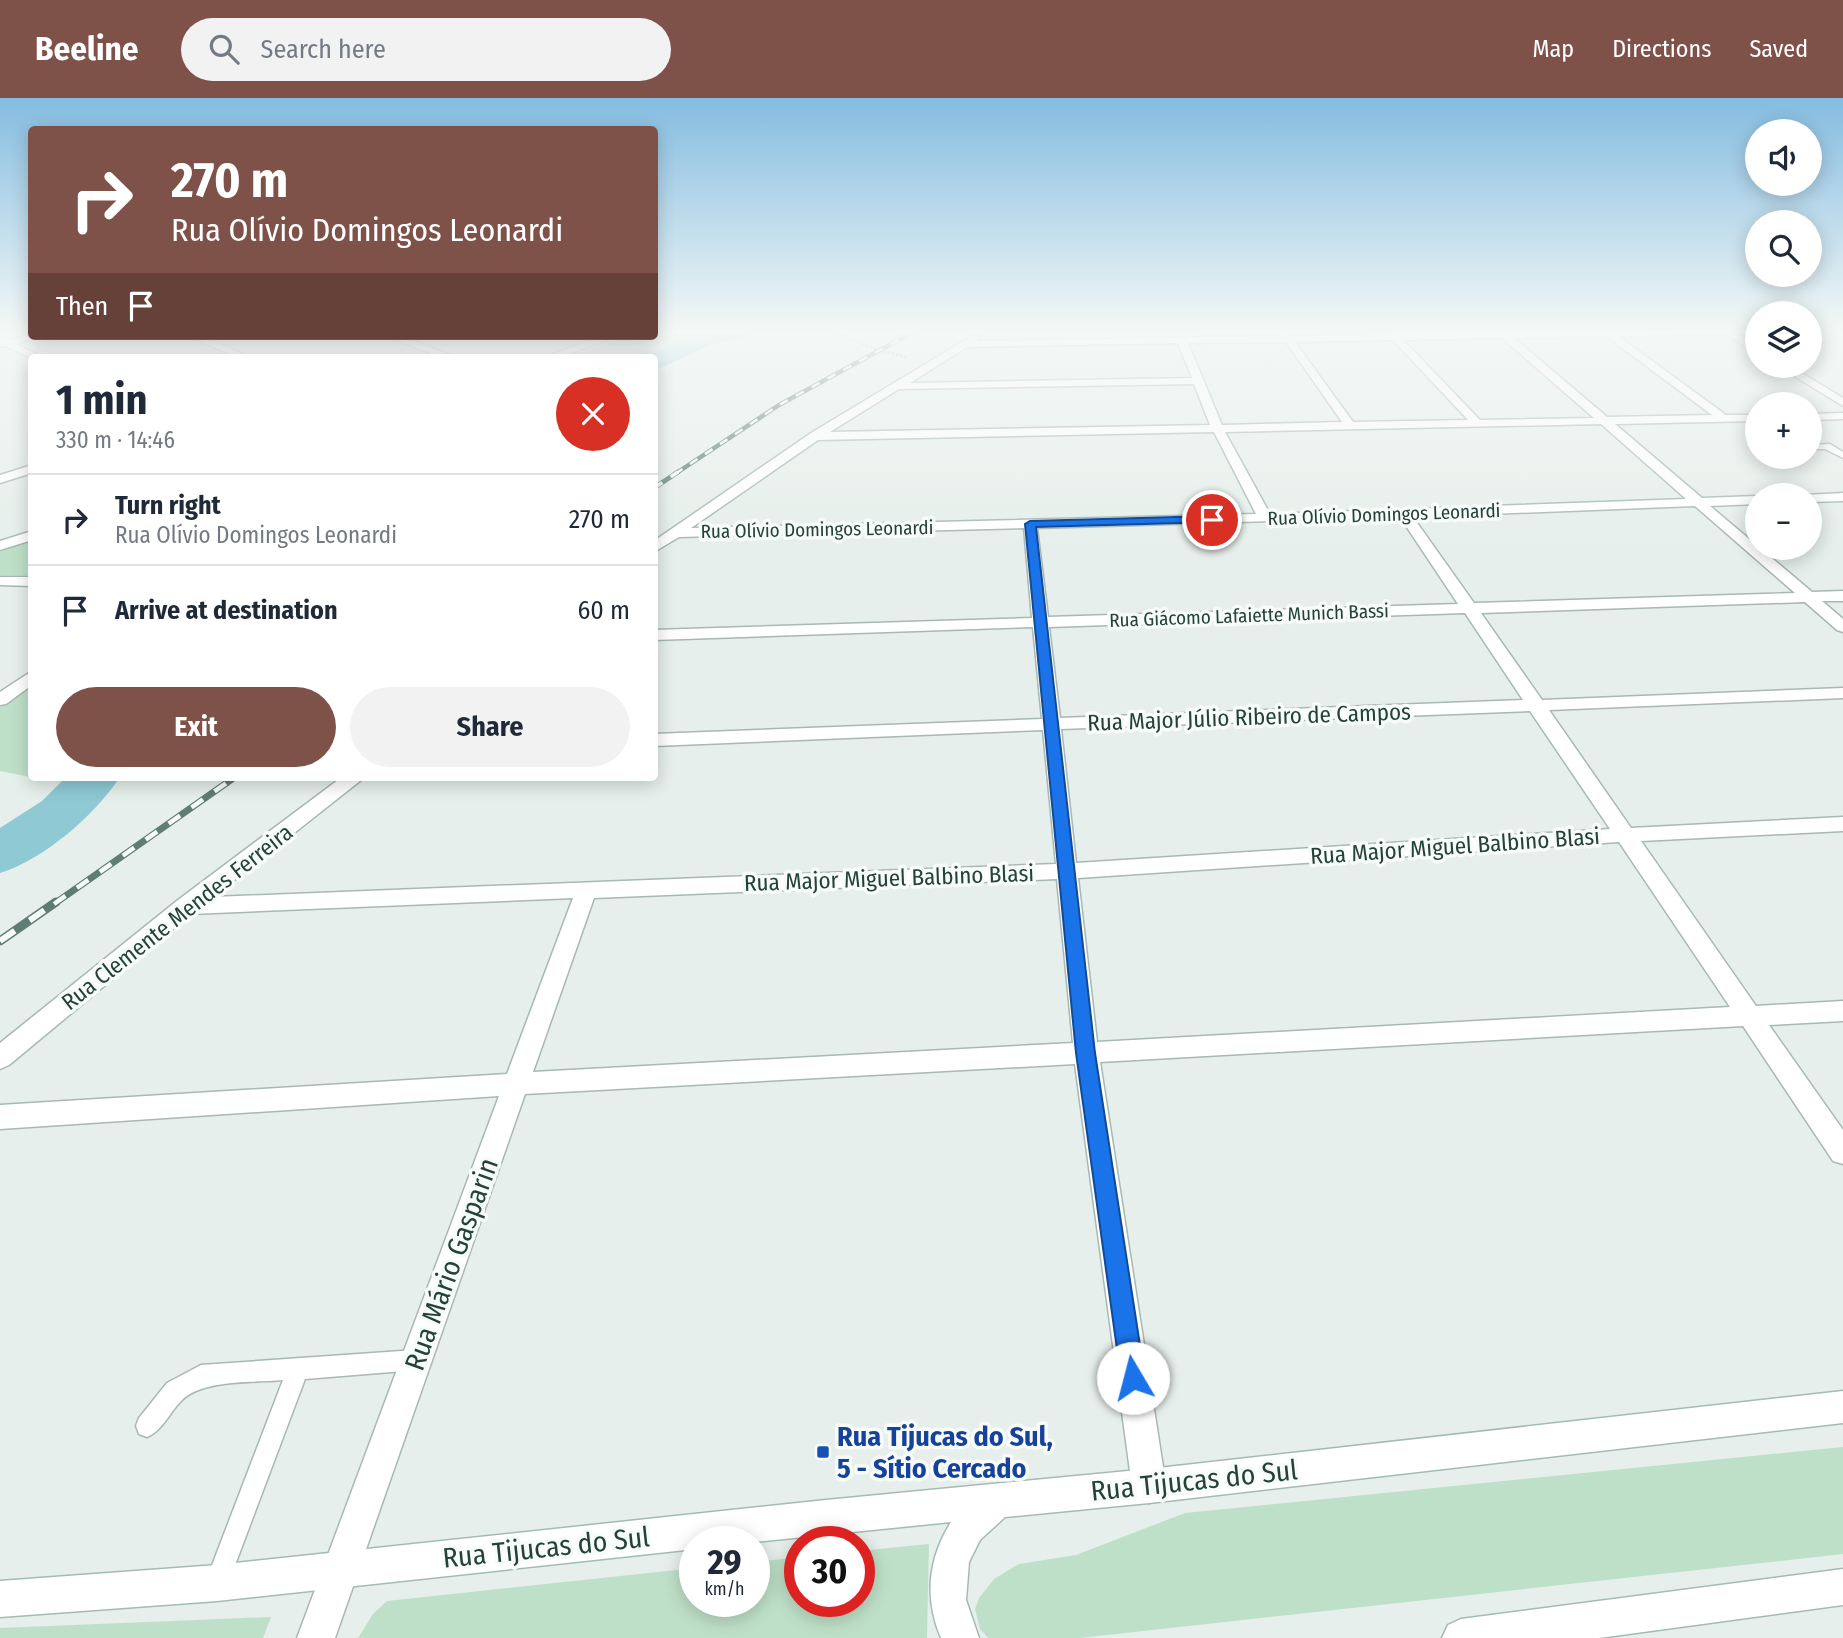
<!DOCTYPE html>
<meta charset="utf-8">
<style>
:root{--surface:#fff;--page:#f2f2f3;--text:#1f2937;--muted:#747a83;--line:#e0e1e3;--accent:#7f5249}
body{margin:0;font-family:"Fira Sans Condensed",sans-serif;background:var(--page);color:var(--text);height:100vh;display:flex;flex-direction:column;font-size:26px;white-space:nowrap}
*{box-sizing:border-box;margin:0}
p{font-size:23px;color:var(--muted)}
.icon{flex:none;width:38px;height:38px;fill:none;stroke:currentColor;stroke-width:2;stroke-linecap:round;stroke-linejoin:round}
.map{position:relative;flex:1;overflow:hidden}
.side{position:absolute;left:28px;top:256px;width:630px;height:427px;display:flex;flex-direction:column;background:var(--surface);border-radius:7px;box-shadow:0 4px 18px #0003}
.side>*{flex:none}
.top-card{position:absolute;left:28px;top:28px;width:630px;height:214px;border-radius:7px;box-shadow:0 4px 18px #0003;background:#7f5249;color:#fff;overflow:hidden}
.controls{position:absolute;left:1745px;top:21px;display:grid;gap:14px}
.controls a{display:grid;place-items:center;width:77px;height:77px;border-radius:50%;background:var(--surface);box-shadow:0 4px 18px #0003;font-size:35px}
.speed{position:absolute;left:679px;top:1428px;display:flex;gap:14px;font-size:35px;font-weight:700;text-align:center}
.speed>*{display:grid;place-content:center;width:91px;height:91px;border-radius:50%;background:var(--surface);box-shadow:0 4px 18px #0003;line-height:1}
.speed small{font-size:18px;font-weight:400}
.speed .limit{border:10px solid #d22;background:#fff;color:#111}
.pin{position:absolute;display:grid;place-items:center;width:60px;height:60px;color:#fff;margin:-30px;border:4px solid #fff;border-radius:50%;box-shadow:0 2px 7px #0007}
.me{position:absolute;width:77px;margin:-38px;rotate:352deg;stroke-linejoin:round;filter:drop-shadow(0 0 5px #0008)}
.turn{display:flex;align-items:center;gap:24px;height:147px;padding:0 28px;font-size:32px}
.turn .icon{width:91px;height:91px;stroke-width:2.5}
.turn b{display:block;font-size:49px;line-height:60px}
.then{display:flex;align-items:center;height:66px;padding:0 28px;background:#0003;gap:14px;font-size:26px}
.round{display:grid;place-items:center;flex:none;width:74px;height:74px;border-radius:37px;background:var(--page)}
.head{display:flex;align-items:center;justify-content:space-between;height:119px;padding:0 28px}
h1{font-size:42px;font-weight:700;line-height:52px}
.primary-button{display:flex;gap:14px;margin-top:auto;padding:14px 28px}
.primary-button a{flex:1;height:80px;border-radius:42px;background:var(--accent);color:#fff;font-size:28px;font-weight:700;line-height:80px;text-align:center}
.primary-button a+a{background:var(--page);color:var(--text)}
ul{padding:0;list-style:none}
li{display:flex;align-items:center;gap:21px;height:91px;padding:0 28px;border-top:2px solid var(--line)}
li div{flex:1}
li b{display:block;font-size:26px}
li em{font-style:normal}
header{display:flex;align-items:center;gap:42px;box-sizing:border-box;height:98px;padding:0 35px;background:var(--accent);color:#fff}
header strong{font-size:33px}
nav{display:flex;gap:38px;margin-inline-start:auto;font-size:24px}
.search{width:490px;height:63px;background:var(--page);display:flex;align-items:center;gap:18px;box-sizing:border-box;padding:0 24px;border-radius:38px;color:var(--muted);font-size:26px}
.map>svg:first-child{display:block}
</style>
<header>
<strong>Beeline</strong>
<div class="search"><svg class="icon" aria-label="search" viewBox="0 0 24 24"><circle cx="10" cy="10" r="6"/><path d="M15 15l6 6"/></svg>Search here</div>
<nav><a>Map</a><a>Directions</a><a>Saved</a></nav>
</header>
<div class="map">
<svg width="1843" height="1540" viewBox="0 0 1843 1540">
<rect width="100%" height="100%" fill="#e6efeb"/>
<!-- green -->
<g fill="#bfe0c8">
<polygon points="655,233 724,233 695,240 655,260 568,259 629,238 654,238"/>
<polygon points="31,443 31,477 0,477 0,454"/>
<polygon points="31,586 32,679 54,679 50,683 0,673 0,609"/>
<polygon points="1843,1349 1843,1456 1080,1540 988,1540 980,1531 975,1511 979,1500 994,1481 1019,1466 1076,1457 1185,1415"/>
<polygon points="929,1446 927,1540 358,1540 373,1516 387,1503 695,1470 695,1503 754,1503 754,1464 800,1459 800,1503 859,1503 859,1453"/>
<polygon points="271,1519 263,1540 0,1540 0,1530"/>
</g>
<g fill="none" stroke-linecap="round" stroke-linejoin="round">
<!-- river -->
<g fill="#8ec9d4" fill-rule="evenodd">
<polygon points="708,233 749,233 745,238 710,247 654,273 654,259 645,259 692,237"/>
<path d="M66 679H120C95 717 43 762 0 775V730L42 703Z"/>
</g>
<!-- service casing -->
<g stroke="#a8b8b2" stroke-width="3">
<g id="service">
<polygon points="1830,346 1843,354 1843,360 1825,351 1810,351 1810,347"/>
<path d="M416 1252 423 1255 426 1262 423 1269 416 1272 305 1281 226 1491 218 1495 210 1491 206 1483 283 1282C254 1285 202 1281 181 1303 170 1314 162 1333 147 1339L139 1336 136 1328 139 1320 167 1285 201 1267Z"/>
</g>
</g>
<!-- minor casing -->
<g stroke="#a8b8b2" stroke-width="3">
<g id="minor">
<path d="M1278 233H1288L1291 238 1495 233H1757V236L1618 238 1726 317H1757V323L1615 326 1702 400 1757 398V406L1710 408 1812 494 1843 493V503H1822L1843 521V534L1837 532 1805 504 1481 515 1542 602 1843 590V600L1549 612 1631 730 1843 719V733L1641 743 1756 908 1843 903V923L1769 927 1843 1032V1066L1833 1063 1743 928 1100 964 1166 1388 1161 1400 1149 1405 1137 1400 1132 1388 1075 966 525 996 335 1540H297L499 998 0 1031V1007L507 976 573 800 191 816 9 967 0 971V945L178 802 342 679H365L213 799 1056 766 1043 632 654 648V636L1042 621 1033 529 654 542V532L1032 520 1024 430 679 439 654 454V443L811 335 972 238H978L977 243 1281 238ZM1606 238 1712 317 1607 319 1514 240ZM1502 240 1594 320 1480 322 1403 242ZM1392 242H1393L1468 322 1353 324 1295 244ZM1286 244 1342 324 1222 327 1188 245ZM1178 245 1192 280 910 285 967 249ZM1194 286 1210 327 830 334 899 291ZM1601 326 1686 401 1270 416 1225 334ZM1214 334 1256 416 691 430 818 342ZM1695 408 1795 495 1474 505 1413 419ZM1400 419 1458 506 1048 519 1037 430ZM1465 515 1523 602 1060 620 1049 529ZM1530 613 1610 731 1076 765 1061 631ZM1619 744 1730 909 1097 944 1078 780ZM1057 781 1073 945 533 974 594 800Z"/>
<polygon points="32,236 42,238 16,246 42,259 32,260 5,248 0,248 0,239 8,242"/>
<polygon points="188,238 202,238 250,259 236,259"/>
<polygon points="386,238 400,238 455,259 440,259"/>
<polygon points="603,238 618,238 560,259 545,259"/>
<polygon points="1843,315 1843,321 1810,322 1810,316"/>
<polygon points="32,367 32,375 0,385 0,377"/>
<polygon points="1843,395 1843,403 1810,404 1810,397 1805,397"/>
<polygon points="32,433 32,442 0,452 0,443"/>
<polygon points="0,479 32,479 32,488 0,487"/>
<polygon points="32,573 32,587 6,606 0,607 0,594"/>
</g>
</g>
<!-- tertiary casing -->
<g stroke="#a8b8b2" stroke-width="3">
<g id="tertiary">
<polygon points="1720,233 1731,233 1757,248 1757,255"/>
<polygon points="1778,268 1790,268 1843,300 1843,308"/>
</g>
</g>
<!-- secondary casing -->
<g stroke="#a4bbb3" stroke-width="3">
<g id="secondary">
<path d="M1843 1293V1325L1149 1405 1005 1419 980 1442 969 1464 966 1502 979 1540H941C924 1500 928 1461 951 1424L754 1444H695V1451L217 1503 0 1519V1483L217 1467 826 1402 1149 1371Z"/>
<polygon points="1843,1471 1843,1507 1599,1540 1442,1540 1448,1527 1461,1521"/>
</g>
</g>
<!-- path -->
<polyline stroke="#86b3a5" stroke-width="2.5" stroke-dasharray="2 2.5" stroke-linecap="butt" points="828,233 878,252 906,259"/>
<!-- service -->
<use href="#service" fill="#fff" fill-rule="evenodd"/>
<!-- minor -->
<use href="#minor" fill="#fff" fill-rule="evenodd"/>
<!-- tertiary -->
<use href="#tertiary" fill="#fff" fill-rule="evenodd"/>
<!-- secondary -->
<use href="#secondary" fill="#fff" fill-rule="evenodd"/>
<!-- rail-far3 casing -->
<g stroke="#5f7d75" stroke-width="4.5">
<polyline id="rail-far3" points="675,376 779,307 915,233"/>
</g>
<!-- rail-far2 casing -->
<g stroke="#5f7d75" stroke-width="5">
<polyline id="rail-far2" points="654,390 678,374"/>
</g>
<!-- rail-far1 casing -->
<g stroke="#5f7d75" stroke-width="7">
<polyline id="rail-far1" points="54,806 235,679"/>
</g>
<!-- rail casing -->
<g stroke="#5f7d75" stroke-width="9">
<polyline id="rail" points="0,843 56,804"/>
</g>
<!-- rail-far3 -->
<use href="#rail-far3" stroke="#f7fbf9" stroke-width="2.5" stroke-dasharray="9" stroke-linecap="butt"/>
<!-- rail-far2 -->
<use href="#rail-far2" stroke="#f7fbf9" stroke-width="3.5" stroke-dasharray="10" stroke-linecap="butt"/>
<!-- rail-far1 -->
<use href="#rail-far1" stroke="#f7fbf9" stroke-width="4.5" stroke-dasharray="14" stroke-linecap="butt"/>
<!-- rail -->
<use href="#rail" stroke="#f7fbf9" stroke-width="6" stroke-dasharray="18" stroke-linecap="butt"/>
</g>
<!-- sky -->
<linearGradient id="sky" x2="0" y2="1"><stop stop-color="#84bce0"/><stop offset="0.52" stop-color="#f4f8f6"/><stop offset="1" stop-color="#f4f8f6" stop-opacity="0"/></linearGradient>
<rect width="1843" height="448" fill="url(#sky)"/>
<!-- route -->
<polygon fill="#1a73e8" stroke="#114b97" stroke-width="2" points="1212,418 1218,422 1216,424 1036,429 1095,955 1145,1280 1142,1288 1133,1292 1125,1288 1121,1280 1076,955 1025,426 1030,423"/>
<!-- markers -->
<rect fill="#1a4fb4" stroke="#f7fbf9" stroke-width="2.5" x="816" y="1347" width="14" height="14" rx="3.5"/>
<g text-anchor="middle" stroke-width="7" stroke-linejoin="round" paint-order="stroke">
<!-- far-street labels -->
<g font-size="19" fill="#24423a" stroke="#f7fbf9">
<text transform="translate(1384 416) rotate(-2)" y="7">Rua Olívio Domingos Leonardi</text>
<text transform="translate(817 431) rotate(-1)" y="7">Rua Olívio Domingos Leonardi</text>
<text transform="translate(1249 517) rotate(-2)" y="7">Rua Giácomo Lafaiette Munich Bassi</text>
</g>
<!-- street labels -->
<g font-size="23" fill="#24423a" stroke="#f7fbf9">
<text transform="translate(1249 619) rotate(-2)" y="8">Rua Major Júlio Ribeiro de Campos</text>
<text transform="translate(1455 748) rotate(-4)" y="8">Rua Major Miguel Balbino Blasi</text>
<text transform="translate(889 780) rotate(-2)" y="8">Rua Major Miguel Balbino Blasi</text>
<text transform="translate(177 819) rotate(-38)" y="8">Rua Clemente Mendes Ferreira</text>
</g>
<!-- near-street labels -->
<g font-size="28" fill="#24423a" stroke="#f7fbf9">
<text transform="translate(451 1166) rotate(-70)" y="10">Rua Mário Gasparin</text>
<text transform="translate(1194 1382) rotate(-6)" y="10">Rua Tijucas do Sul</text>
<text transform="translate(546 1449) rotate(-6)" y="10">Rua Tijucas do Sul</text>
</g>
<!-- near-transit labels -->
<g font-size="28" font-weight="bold" fill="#164399" stroke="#f7fbf9" text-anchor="start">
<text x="837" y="1348">Rua Tijucas do Sul,<tspan x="837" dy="32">5 - Sítio Cercado</tspan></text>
</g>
</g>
</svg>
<div class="controls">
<a><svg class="icon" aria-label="sound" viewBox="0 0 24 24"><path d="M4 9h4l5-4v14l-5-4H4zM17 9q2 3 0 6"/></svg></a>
<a><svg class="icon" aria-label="search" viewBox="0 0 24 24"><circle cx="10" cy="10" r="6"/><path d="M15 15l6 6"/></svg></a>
<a><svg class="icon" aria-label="layers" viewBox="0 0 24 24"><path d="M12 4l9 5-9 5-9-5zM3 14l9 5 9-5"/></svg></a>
<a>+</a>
<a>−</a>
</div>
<div class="speed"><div>29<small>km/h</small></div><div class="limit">30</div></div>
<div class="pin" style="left:1212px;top:422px;background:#d93025"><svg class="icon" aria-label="arrive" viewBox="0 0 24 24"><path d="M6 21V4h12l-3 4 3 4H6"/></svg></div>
<svg class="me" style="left:1133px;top:1280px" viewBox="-20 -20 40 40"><circle r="19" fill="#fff"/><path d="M0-13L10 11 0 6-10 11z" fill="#1a73e8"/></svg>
<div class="top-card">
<div class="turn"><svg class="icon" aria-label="right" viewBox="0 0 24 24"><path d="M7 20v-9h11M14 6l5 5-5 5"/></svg><div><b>270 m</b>Rua Olívio Domingos Leonardi</div></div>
<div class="then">Then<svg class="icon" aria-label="arrive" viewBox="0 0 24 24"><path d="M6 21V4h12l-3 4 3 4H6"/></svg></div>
</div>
<section class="side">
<div class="head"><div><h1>1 min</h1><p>330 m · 14:46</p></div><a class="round" style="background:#d93025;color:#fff"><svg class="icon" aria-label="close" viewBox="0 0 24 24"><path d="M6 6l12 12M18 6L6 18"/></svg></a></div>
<ul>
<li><svg class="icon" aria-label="right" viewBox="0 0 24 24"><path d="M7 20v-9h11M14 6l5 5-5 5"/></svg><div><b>Turn right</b><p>Rua Olívio Domingos Leonardi</p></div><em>270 m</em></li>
<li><svg class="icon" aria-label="arrive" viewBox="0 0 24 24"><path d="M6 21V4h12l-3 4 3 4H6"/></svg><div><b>Arrive at destination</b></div><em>60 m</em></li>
</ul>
<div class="primary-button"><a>Exit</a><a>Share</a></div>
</section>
</div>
